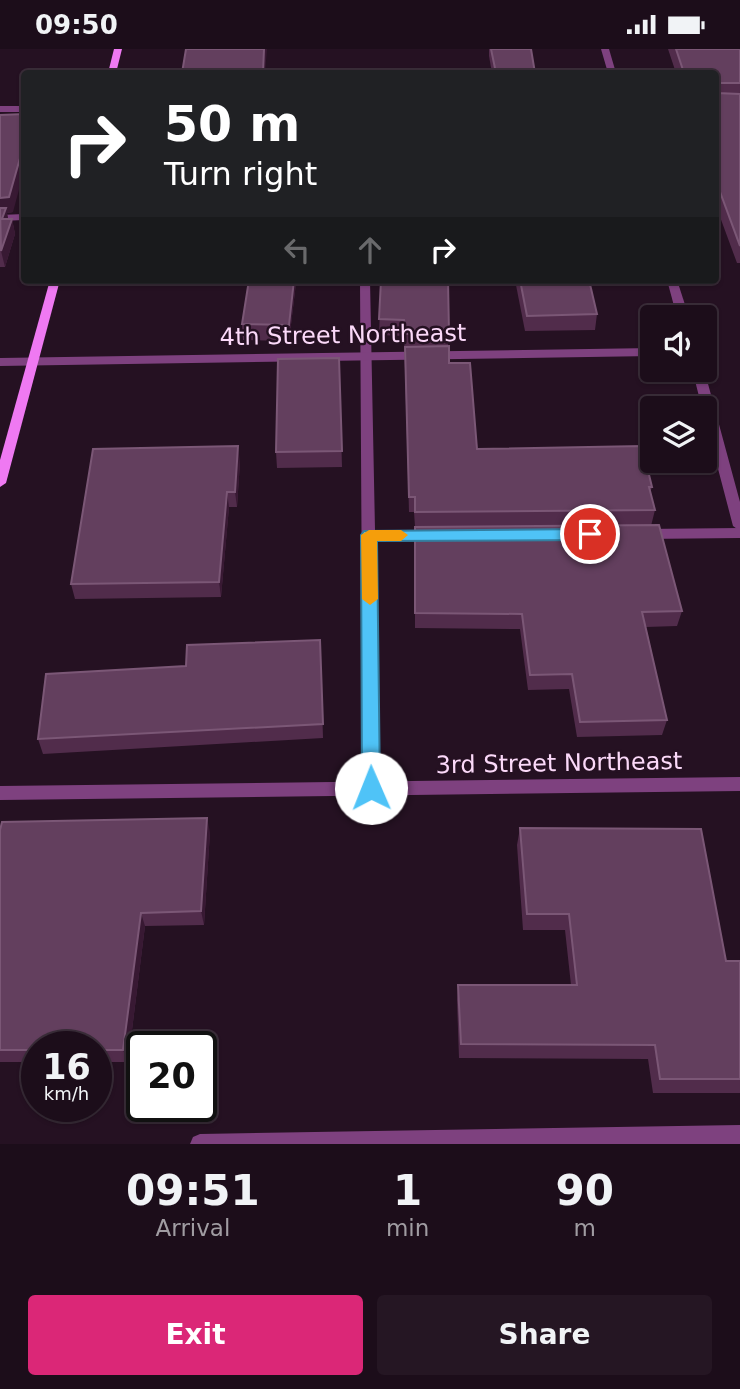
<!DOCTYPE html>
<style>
:root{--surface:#1c0d1a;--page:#251623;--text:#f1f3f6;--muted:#a09ca2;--line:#3a2d39;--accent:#db2777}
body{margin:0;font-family:"DejaVu Sans",sans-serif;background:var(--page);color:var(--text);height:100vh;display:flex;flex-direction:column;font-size:26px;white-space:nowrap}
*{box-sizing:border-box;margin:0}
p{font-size:23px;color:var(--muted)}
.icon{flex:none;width:38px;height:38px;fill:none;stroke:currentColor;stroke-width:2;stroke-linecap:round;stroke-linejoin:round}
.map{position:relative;height:1095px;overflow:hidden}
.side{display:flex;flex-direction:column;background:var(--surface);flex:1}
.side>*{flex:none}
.top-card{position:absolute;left:21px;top:21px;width:698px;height:214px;border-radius:7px;box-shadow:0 2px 5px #0004,0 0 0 2px var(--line);background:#202124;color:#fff;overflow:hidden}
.buttons{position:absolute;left:640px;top:256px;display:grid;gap:14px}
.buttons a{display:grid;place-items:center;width:77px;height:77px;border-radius:7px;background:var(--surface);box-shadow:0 2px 5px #0004,0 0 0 2px var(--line);font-size:35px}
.speed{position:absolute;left:21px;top:982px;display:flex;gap:14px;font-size:35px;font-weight:700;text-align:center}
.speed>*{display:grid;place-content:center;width:91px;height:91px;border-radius:50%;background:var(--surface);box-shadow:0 2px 5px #0004,0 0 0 2px var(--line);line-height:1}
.speed small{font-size:18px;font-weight:400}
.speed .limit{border:4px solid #111;border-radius:10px;background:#fff;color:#111}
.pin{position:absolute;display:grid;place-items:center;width:60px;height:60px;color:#fff;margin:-30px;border:4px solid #fff;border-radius:50%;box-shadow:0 2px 7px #0007}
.me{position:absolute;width:77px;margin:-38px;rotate:359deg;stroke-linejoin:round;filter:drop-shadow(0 0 5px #0008)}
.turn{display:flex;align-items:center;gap:24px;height:147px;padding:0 28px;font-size:32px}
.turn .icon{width:91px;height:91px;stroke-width:2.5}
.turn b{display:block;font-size:49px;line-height:60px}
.lanes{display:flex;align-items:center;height:66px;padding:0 28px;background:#0003;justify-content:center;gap:35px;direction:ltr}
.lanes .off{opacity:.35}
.eta{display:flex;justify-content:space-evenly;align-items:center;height:119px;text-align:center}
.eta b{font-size:42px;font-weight:800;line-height:49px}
.cta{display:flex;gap:14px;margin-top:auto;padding:14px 28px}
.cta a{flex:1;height:80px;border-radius:7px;background:var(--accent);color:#fff;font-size:28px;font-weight:800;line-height:80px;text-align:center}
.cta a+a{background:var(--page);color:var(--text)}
.status{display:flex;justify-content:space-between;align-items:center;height:49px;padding:0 35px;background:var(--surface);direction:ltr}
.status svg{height:19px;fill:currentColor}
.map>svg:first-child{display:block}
</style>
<div class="status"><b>09:50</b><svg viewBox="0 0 49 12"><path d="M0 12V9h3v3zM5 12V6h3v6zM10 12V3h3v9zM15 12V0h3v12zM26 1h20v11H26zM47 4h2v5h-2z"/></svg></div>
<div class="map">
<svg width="740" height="1095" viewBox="0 0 740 1095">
<rect width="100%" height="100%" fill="#251122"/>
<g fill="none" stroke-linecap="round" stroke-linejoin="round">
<!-- lane -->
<g fill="#7e417f" fill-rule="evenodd">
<polygon points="24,165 24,171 0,172 0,166"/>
<polygon points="360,231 370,231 375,481 431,481 438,486 431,491 375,491 379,739 377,744 371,746 365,744 363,739"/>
<polygon points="740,479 740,489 643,490 636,485 643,480"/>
<polygon points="740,1076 740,1095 190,1095 193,1088 200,1085"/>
</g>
<!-- street -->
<g fill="#7e417f" fill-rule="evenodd">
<polygon points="601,0 609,0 616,24 608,24"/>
<rect x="0" y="57" width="24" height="6"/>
<polygon points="667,231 677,231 689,268 677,268"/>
<polygon points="653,299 653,307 0,317 0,309"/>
<polygon points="692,320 704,320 740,453 740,482 733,477 705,370 705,359 702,359"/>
<polygon points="740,728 740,742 0,751 0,737"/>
</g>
<!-- secondary -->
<g fill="#ef79f2" fill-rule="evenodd">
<polygon points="114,0 122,0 116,24 108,24"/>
<polygon points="50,231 60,231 6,434 0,438 0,411"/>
</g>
</g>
<!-- wall -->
<g fill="#512c4b">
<polygon points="489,0 531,0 535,24 492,24 489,7"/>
<polygon points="668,0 740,0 740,214 737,214 716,157 716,24 676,24"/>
<polygon points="0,66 13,163 7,164 8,170 12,170 15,185 5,218 0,218"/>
<polygon points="381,231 449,284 448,297 449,314 477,400 652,438 650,444 655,461 651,477 682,562 677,577 646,578 667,671 662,686 577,688 569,640 528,641 520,580 415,579 415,478 414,463 409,463 404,287 379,286"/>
<polygon points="515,231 589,231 597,265 595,281 525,282"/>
<polygon points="296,234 289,292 243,291 242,275"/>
<polygon points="339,309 342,418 277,419 276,403"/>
<polygon points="240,413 237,458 229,458 221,548 75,550 71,535"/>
<polygon points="320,591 323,689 43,705 38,690 186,617"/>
<polygon points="520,779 726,912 740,912 740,1044 653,1044 648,1010 459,1009 457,951 458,936 571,936 565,881 523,881 517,796"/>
<polygon points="0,781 210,783 204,876 145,877 128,1013 96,1013 96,998 37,998 37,1013 0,1013"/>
</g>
<!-- shaded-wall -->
<g fill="#381933">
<polygon points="264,0 267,0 265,24 263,24"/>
<polygon points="24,95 24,122 13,163 7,164 9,174 6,185 0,165 0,149"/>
<polygon points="12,170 15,185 5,218 1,202"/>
<polygon points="294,231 296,231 296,234 289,292 289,276"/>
<polygon points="238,397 240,413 237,458 235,443"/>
<polygon points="227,443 229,458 221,548 219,533"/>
<polygon points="207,769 210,783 204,876 201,862"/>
<polygon points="141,864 145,877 128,1013 123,1001"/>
</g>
<!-- building -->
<g fill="#633f5e" stroke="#7b5776" stroke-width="2">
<polygon points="186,0 264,0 263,24 182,24"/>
<polygon points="491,0 531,0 535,24 496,24"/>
<polygon points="676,0 740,0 740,34 719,34 717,36 717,44 740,45 740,197 716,132 716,24 684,24"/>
<polygon points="24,65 24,95 9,148 0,149 0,66"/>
<polygon points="0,159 6,159 2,170 12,170 1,202"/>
<polygon points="249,231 294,231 289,276 242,275"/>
<polygon points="381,231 448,231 449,284 405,285 404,271 379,270"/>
<polygon points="520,231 589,231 597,265 527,267"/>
<polygon points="449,297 449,314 470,314 477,400 642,397 652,438 649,438 655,461 415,463 415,448 409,448 405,298"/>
<polygon points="339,309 342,402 276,403 278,310"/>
<polygon points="238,397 235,443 227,443 219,533 71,535 93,400"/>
<polygon points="659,476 682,562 642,563 667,671 580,673 572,625 530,626 522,565 415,564 415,478"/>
<polygon points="320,591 323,675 38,690 46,625 186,617 187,596"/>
<polygon points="207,769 201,862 141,864 123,1001 96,1001 96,998 37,998 37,1001 0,1001 0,781 2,773"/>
<polygon points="520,779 701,780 726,912 740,912 740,1030 660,1030 655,996 461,995 458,936 577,936 569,865 527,865"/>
</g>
<!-- route -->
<polygon fill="#4fc3f7" stroke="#337fa1" stroke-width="2" points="590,480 598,485 590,491 377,492 380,739 378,745 371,747 365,745 362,739 361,486 364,482"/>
<!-- slow -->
<polygon fill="#f59e0b" points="369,481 401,481 408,486 401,492 377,492 378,550 370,556 362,550 361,486"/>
<g text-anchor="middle" stroke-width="5" stroke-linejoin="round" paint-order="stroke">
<!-- street labels -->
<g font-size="24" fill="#fbd9f9" stroke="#251122">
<text transform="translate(343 286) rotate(-1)" y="8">4th Street Northeast</text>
<text transform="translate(559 714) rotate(-1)" y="8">3rd Street Northeast</text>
</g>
</g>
</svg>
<div class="buttons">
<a><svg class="icon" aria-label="sound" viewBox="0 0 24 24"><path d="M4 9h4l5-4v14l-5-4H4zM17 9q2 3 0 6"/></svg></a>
<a><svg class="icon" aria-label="layers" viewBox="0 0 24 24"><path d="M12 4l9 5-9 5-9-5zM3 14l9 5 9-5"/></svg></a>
</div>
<div class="speed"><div>16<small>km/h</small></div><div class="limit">20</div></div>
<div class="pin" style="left:590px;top:485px;background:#d93025"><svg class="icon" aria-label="arrive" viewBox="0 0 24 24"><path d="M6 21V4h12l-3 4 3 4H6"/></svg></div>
<svg class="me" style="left:371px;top:739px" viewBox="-20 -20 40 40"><circle r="19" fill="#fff"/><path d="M0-13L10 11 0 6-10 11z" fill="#4fc3f7"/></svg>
<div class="top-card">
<div class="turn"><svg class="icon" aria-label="right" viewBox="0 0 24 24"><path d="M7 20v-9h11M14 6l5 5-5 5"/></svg><div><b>50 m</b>Turn right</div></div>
<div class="lanes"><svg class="icon off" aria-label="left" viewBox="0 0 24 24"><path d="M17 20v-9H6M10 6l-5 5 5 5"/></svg><svg class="icon off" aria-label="ahead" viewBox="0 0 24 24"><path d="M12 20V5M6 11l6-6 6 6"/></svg><svg class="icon" aria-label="right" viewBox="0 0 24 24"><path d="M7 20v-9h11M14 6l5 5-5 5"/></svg></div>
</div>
</div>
<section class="side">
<div class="eta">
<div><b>09:51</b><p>Arrival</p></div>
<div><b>1</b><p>min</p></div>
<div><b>90</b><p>m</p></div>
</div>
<div class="cta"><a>Exit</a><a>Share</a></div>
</section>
